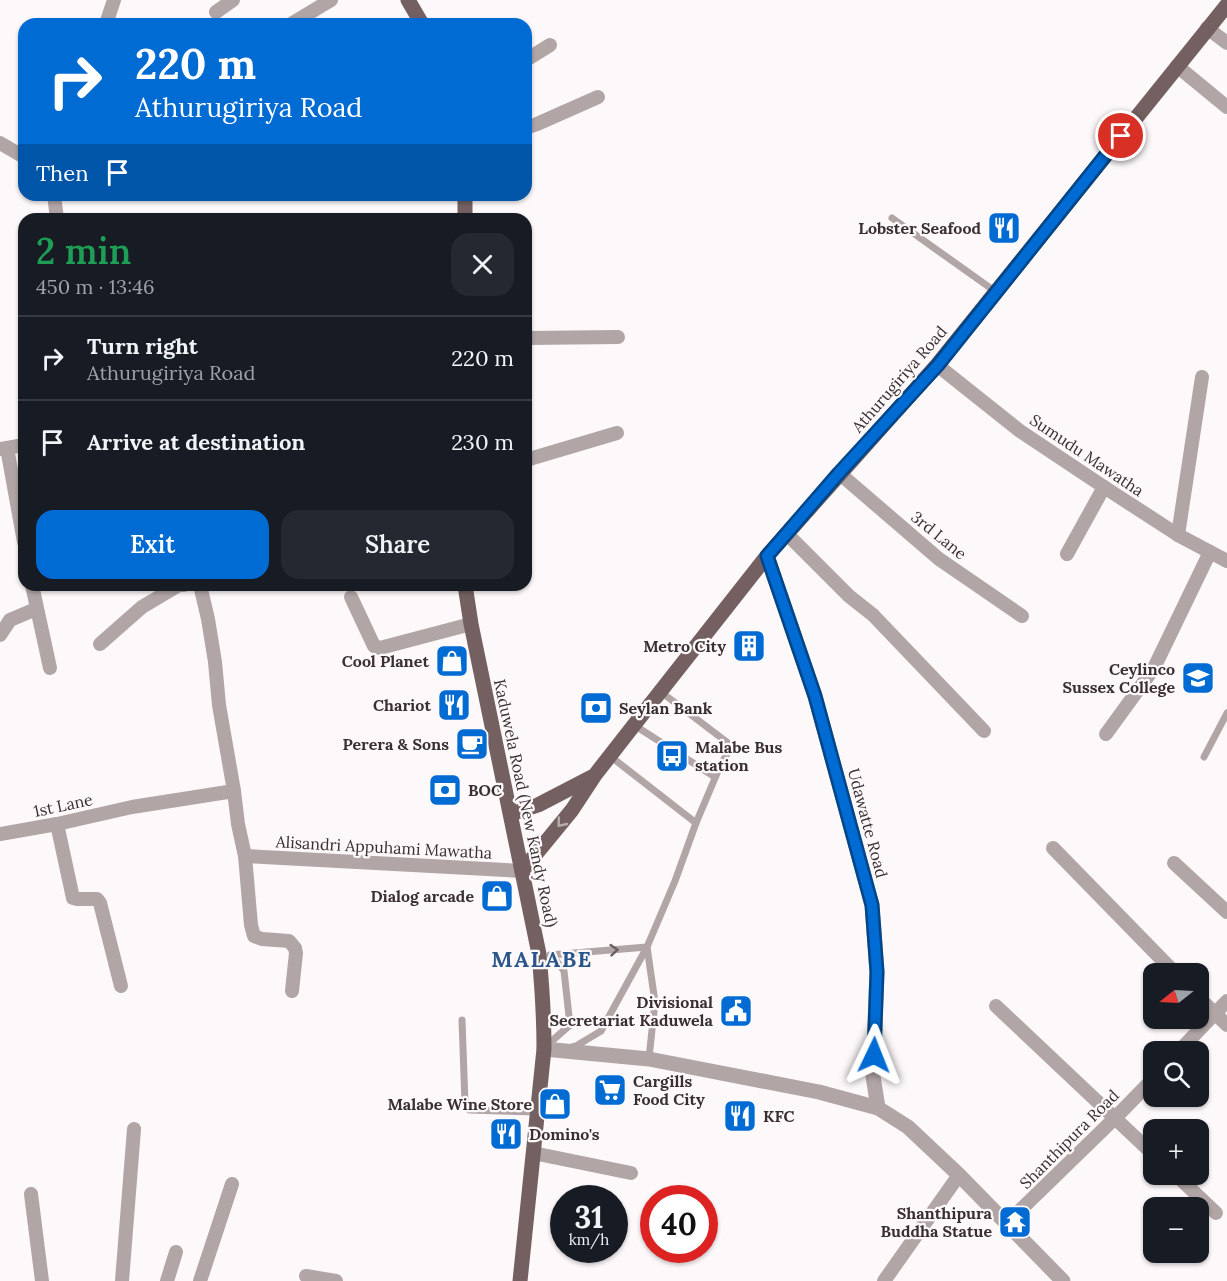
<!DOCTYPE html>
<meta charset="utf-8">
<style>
:root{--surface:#171b24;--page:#242831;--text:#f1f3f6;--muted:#9ea1a6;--line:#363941;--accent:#006bd3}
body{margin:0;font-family:Lora,serif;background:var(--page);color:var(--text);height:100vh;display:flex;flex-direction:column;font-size:22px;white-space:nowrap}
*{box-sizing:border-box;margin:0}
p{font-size:20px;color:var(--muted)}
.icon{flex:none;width:33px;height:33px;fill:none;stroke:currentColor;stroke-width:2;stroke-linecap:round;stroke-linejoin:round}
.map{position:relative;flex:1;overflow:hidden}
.sheet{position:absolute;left:18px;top:213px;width:514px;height:378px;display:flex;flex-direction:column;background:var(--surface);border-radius:18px;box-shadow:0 2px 4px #0004}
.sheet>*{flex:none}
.top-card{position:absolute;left:18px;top:18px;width:514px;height:183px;border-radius:18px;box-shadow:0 2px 4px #0004;background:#006bd3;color:#fff;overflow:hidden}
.needle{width:39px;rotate:252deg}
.fabs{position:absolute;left:1143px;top:963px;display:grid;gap:12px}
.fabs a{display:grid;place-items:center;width:66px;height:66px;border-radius:12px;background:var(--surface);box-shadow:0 2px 4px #0004;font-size:30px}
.speed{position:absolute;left:550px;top:1185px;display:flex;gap:12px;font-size:30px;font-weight:700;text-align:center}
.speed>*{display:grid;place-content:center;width:78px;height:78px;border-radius:50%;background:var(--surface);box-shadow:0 2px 4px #0004;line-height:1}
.speed small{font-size:15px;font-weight:400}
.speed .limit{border:9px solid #d22;background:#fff;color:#111}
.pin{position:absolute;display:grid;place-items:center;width:51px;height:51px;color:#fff;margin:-26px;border:3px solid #fff;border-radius:50%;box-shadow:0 2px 6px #0007}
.me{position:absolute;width:66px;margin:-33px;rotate:2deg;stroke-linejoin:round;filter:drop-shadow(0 0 4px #0008)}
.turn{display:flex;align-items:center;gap:21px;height:126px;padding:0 18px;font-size:27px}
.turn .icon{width:78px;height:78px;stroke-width:2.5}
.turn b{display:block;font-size:42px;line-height:51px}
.then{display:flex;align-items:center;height:57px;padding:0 18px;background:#0003;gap:12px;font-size:22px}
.round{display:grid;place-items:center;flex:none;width:63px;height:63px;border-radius:18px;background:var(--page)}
.summary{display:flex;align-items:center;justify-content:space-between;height:102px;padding:0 18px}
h1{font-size:36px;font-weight:600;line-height:45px;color:#1e9e55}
.button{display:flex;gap:12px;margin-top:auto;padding:12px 18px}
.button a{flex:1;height:69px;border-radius:18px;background:var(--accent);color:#fff;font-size:24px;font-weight:600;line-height:69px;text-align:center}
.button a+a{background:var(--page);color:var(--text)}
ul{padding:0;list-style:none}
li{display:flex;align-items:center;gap:18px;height:84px;padding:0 18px;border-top:2px solid var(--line)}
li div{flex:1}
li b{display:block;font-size:22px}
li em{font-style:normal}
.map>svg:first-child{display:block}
</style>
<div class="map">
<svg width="1227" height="1281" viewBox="0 0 1227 1281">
<rect width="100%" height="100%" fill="#fdf8f9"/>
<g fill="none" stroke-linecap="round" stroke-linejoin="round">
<!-- service -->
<g stroke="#b1a5a6" stroke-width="7">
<polyline points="892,218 996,292"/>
<polyline points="634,725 715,777"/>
<polyline points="610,756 696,823 721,764 732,746 661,692"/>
<polyline points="1204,757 1227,713"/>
<polyline points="550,955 647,947"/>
<polyline points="462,1020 465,1103 469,1110 537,1112"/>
<polyline points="545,1047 570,1025 564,971 552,955"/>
<polyline points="572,1047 576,1046 601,1031 647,947"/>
<polyline points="649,1058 655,1002 647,947 675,881 696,823"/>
</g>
<!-- minor -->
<g stroke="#b1a5a6" stroke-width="14">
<polyline points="216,12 233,0"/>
<polyline points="106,24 114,0"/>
<polyline points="291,24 331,0"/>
<polyline points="1207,28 1227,43"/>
<polyline points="526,60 550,45"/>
<polyline points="1177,66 1227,107"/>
<polyline points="526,128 537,124 598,97"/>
<polyline points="0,143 24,157"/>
<polyline points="54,195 57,219"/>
<polyline points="526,338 618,337"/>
<polyline points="937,365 1020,431 1104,487 1178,535 1227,561"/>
<polyline points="7,448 24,542"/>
<polyline points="0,449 24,445"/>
<polyline points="526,460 617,433"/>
<polyline points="839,473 939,559 1022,616"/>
<polyline points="787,534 849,596 873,615 984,731"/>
<polyline points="1178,535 1202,377"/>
<polyline points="1067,554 1104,487"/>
<polyline points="32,585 50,668"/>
<polyline points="200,585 208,619 215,662 219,705 234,791 238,824 245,856 251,925 254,936 262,939 289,941 295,948 296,953 292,991"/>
<polyline points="351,597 374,646 380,648 471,624"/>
<polyline points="0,635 10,620 36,609"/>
<polyline points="100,644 142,607 179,585 184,585"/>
<polyline points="1106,734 1154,668 1210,552"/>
<polyline points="57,824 73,898 77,899 97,899 100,903 121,986"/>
<polyline points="0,834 57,824 132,807 234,791"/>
<polyline points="1053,848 1176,974"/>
<polyline points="245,856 522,871"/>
<polyline points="1174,863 1227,912"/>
<polyline points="1198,997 1227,1025"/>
<polyline points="996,1006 1154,1155"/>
<polyline points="1178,1052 1227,1001"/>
<polyline points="533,1153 631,1173"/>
<polyline points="1175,1174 1216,1213"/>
<polyline points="31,1194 42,1281"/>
<polyline points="1007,1223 1115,1118 1154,1078"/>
<polyline points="306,1276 336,1281"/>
<polyline points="122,1281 134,1129"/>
<polyline points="167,1281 176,1252"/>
<polyline points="200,1281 232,1184"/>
<polyline points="884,1281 959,1175"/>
</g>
<!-- tertiary -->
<g stroke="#b1a5a6" stroke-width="15">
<polyline points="767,556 815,696 872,905 877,972 873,1076 878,1108"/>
<polyline points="544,1049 649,1059 819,1092 878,1108 908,1127 959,1175 1063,1281"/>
</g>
<!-- primary -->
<g stroke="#746061" stroke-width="15">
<polyline points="408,0 422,24"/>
<polyline points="465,195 465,219"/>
<path d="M465 585 471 624 539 954C542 986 544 1017 544 1049L520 1281"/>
<polyline points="511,814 538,805 592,777"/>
<polyline points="522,871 572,810 595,775 634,725 767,556 937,365 1227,5"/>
</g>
</g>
<!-- one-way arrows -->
<defs><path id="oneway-chevron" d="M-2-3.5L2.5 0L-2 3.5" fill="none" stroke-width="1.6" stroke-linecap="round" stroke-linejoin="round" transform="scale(1.5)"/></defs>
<use stroke="#b8acad" href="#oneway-chevron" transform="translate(561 823) rotate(129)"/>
<use stroke="#695e60" href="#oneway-chevron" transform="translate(614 950) rotate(-5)"/>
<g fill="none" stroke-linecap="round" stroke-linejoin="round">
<!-- route casing -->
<g stroke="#004689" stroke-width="15">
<polyline id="route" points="874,1055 877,972 872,905 815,696 767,556 839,473 938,365 1121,136"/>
</g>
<!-- route -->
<use href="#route" stroke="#006bd3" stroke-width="10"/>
</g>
<!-- icons -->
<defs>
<g id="restaurant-square" transform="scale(1.725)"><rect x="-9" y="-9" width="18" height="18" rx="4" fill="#006bd3" stroke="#fdf8f9"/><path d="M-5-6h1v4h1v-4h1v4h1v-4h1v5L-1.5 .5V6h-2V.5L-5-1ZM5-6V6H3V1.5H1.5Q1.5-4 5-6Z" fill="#fff"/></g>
<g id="building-square" transform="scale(1.725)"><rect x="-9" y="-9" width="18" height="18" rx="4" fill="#006bd3" stroke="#fdf8f9"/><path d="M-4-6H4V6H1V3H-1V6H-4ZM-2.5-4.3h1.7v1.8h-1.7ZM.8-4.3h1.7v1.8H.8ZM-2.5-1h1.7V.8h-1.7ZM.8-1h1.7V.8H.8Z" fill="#fff"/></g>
<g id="shop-square" transform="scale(1.725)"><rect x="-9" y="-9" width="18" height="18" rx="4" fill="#006bd3" stroke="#fdf8f9"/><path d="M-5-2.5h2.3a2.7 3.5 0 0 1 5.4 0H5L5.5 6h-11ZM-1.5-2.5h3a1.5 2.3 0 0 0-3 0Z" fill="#fff"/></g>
<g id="school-square" transform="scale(1.725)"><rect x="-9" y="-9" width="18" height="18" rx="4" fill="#006bd3" stroke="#fdf8f9"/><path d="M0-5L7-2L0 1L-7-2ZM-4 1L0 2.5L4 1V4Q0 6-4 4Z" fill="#fff"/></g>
<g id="bank-square" transform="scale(1.725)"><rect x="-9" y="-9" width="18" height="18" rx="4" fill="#006bd3" stroke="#fdf8f9"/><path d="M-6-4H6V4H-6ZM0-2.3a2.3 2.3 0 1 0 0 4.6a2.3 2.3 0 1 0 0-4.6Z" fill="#fff"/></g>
<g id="cafe-square" transform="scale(1.725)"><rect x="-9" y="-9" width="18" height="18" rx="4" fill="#006bd3" stroke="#fdf8f9"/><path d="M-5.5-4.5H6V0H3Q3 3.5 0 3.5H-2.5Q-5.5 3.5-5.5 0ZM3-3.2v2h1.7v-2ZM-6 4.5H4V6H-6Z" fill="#fff"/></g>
<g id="bus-square" transform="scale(1.725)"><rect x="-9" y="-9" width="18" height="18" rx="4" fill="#006bd3" stroke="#fdf8f9"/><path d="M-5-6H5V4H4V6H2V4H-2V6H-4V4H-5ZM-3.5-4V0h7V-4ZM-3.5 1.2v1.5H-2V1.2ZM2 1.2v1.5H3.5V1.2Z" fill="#fff"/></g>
<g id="civic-square" transform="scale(1.725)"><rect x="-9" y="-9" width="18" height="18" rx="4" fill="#006bd3" stroke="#fdf8f9"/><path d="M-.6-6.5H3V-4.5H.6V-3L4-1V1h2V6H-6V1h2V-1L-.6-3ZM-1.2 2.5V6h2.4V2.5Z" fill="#fff"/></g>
<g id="supermarket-square" transform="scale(1.725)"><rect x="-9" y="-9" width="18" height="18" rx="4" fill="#006bd3" stroke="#fdf8f9"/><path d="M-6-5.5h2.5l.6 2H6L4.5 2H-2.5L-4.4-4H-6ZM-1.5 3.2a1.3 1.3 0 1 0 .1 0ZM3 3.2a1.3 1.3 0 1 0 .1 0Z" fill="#fff"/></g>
<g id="temple-square" transform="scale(1.725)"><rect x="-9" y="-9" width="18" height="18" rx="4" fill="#006bd3" stroke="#fdf8f9"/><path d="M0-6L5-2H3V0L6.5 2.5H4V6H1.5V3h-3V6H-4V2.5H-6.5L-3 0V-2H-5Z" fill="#fff"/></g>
</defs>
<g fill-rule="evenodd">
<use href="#restaurant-square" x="1004" y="228"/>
<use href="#building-square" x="749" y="646"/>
<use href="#shop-square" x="452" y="661"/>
<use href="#school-square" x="1198" y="678"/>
<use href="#restaurant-square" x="454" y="705"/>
<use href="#bank-square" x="596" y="708"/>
<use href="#cafe-square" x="472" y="744"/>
<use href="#bus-square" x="672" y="756"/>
<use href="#bank-square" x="445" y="790"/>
<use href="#shop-square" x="497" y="896"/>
<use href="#civic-square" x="736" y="1011"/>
<use href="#supermarket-square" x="610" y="1090"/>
<use href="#shop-square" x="555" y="1104"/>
<use href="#restaurant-square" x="740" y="1116"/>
<use href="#restaurant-square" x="506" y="1134"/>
<use href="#temple-square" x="1015" y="1222"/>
</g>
<g text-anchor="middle" stroke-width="4.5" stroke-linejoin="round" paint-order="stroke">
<!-- poi labels -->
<g font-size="16" font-weight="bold" fill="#392f32" stroke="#fdf8f9" text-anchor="end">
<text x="981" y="234">Lobster Seafood</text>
<text x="726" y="652">Metro City</text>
<text x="429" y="667">Cool Planet</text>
<text x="1175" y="675">Ceylinco<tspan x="1175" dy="18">Sussex College</tspan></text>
<text x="431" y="711">Chariot</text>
<text x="619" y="714" text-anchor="start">Seylan Bank</text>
<text x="449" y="750">Perera &amp; Sons</text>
<text x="695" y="753" text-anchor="start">Malabe Bus<tspan x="695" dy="18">station</tspan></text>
<text x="468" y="796" text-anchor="start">BOC</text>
<text x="474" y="902">Dialog arcade</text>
<text x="713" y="1008">Divisional<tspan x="713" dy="18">Secretariat Kaduwela</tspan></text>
<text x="633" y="1087" text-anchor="start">Cargills<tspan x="633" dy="18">Food City</tspan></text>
<text x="532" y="1110">Malabe Wine Store</text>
<text x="763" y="1122" text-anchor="start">KFC</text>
<text x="529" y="1140" text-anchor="start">Domino's</text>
<text x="992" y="1219">Shanthipura<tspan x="992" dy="18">Buddha Statue</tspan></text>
</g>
<!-- street labels -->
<g font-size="16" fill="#392f32" stroke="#fdf8f9">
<text transform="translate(899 379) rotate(-49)" y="6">Athurugiriya Road</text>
<text transform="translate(1087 455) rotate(34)" y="6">Sumudu Mawatha</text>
<text transform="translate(939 535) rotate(39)" y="6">3rd Lane</text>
<text transform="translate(526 803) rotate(78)" y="6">Kaduwela Road (New Kandy Road)</text>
<text transform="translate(63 805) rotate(-12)" y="6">1st Lane</text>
<text transform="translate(868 823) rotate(75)" y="6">Udawatte Road</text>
<text transform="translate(384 847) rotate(3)" y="6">Alisandri Appuhami Mawatha</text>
<text transform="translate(1069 1139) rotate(-45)" y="6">Shanthipura Road</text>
</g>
<!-- district labels -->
<g font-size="22" font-weight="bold" letter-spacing="1.5" fill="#2a558a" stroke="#fdf8f9">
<text x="542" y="967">MALABE</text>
</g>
</g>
</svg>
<div class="fabs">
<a><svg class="needle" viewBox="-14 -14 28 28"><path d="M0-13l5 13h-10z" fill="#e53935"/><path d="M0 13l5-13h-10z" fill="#9ea1a6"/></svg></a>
<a><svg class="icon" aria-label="search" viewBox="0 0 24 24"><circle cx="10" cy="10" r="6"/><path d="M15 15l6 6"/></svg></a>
<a>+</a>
<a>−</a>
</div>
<div class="speed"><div>31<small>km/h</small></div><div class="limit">40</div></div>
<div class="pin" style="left:1121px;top:136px;background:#d93025"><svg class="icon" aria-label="arrive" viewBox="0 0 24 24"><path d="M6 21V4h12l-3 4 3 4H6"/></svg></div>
<svg class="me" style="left:874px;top:1055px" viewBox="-20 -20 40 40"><path d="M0-17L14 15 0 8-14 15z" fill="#006bd3" stroke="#fff" stroke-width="4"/></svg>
<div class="top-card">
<div class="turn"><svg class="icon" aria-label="right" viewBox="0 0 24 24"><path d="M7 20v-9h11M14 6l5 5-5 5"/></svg><div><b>220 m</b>Athurugiriya Road</div></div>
<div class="then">Then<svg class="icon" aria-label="arrive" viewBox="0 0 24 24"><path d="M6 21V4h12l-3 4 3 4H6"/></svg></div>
</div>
<section class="sheet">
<div class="summary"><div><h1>2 min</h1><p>450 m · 13:46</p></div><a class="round"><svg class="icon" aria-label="close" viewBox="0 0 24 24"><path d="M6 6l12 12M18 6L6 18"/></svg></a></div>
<ul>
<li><svg class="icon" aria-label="right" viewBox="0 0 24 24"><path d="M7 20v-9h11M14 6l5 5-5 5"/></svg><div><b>Turn right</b><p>Athurugiriya Road</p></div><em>220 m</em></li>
<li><svg class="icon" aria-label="arrive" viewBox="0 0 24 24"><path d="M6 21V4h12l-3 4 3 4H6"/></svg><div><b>Arrive at destination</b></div><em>230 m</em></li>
</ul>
<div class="button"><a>Exit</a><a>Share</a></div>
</section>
</div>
